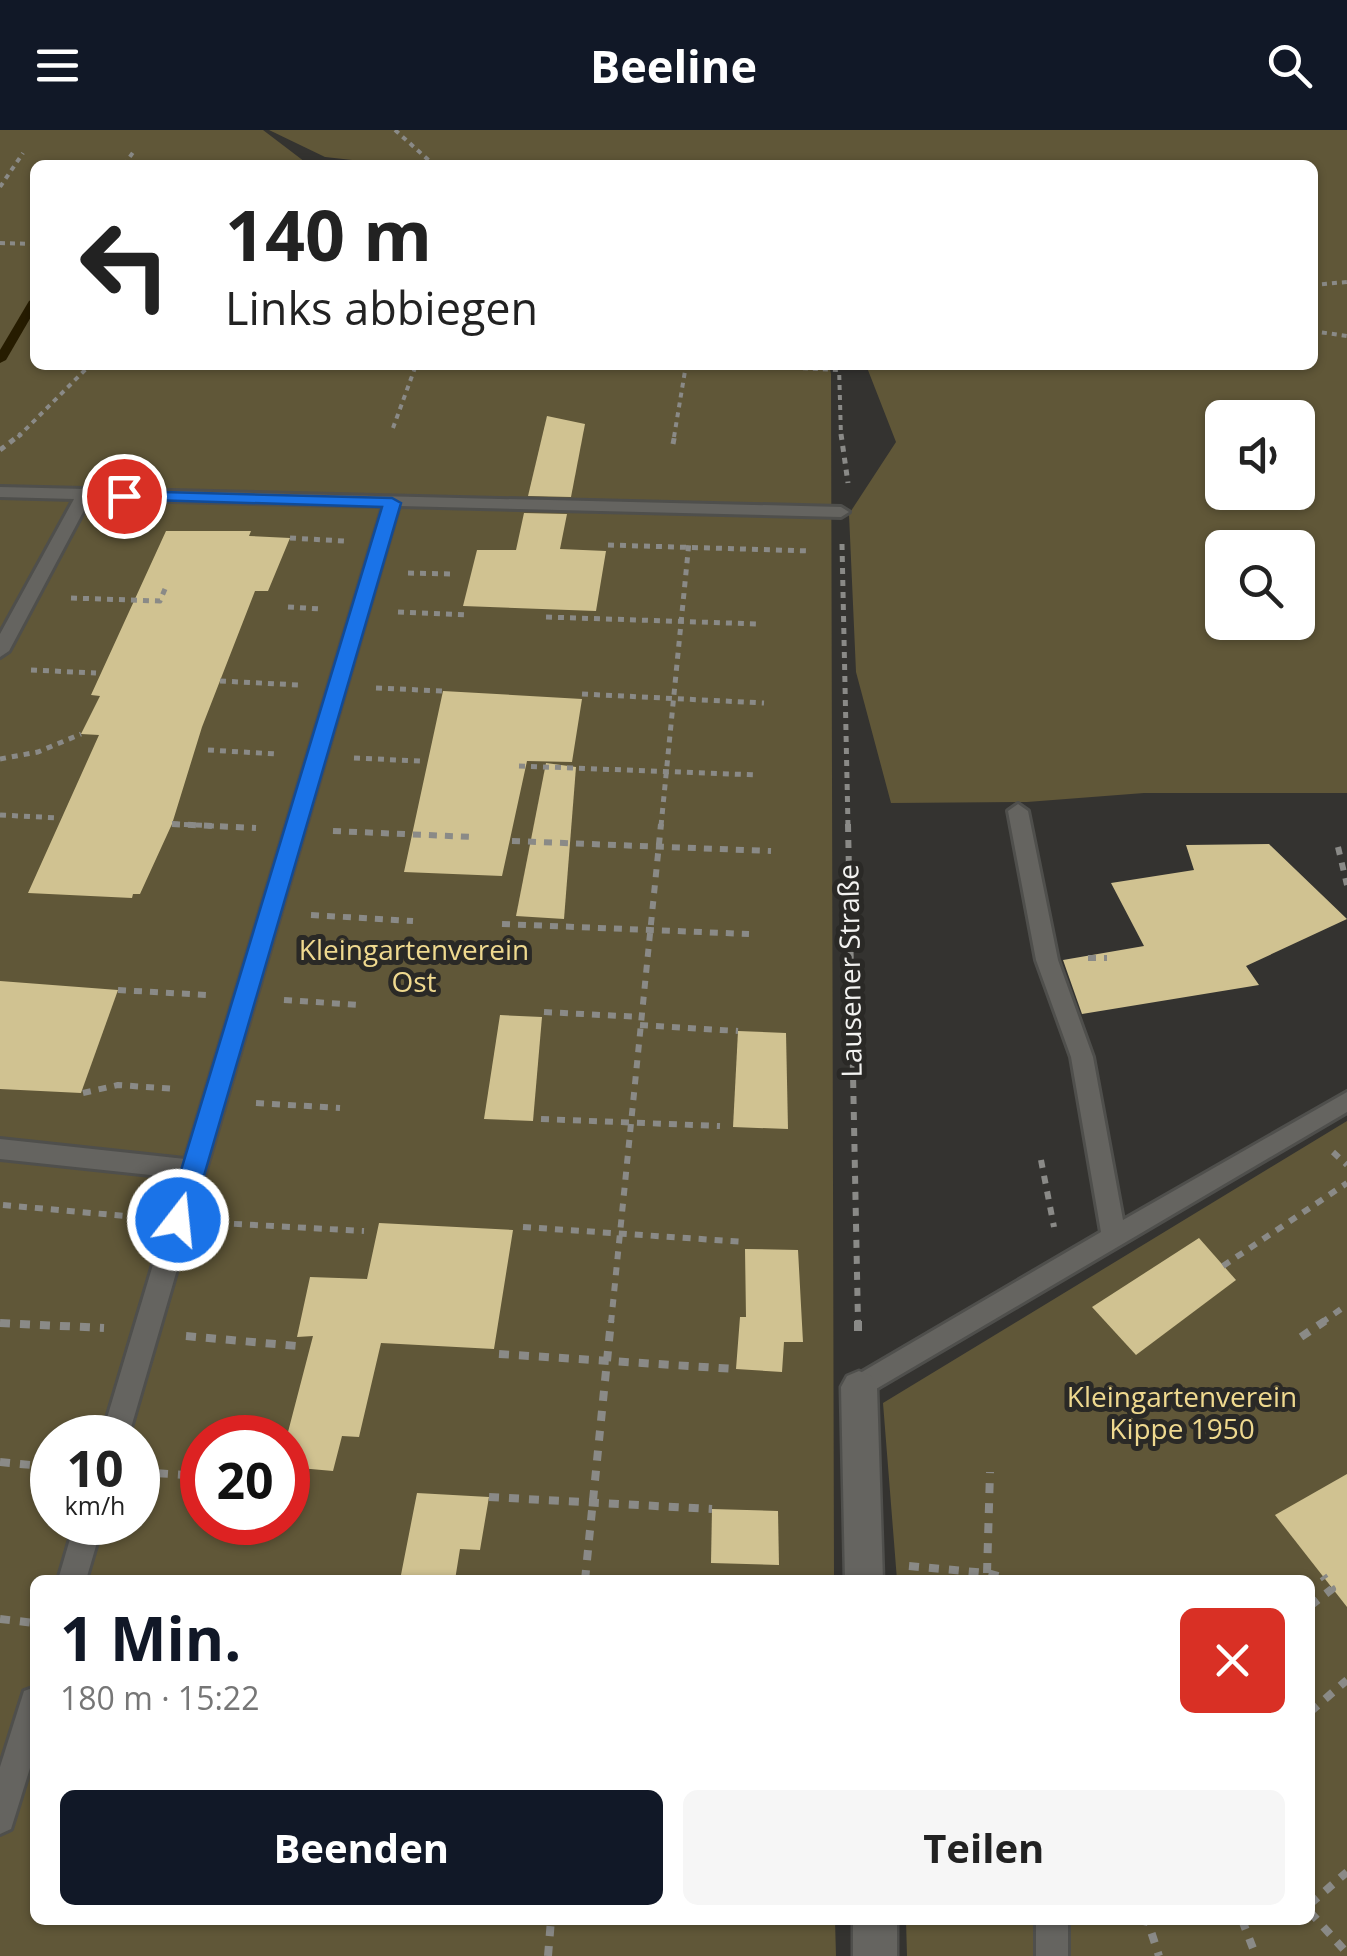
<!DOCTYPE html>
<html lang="de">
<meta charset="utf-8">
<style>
:root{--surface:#fff;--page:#f6f6f6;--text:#222;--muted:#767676;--accent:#111827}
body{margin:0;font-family:"Open Sans",sans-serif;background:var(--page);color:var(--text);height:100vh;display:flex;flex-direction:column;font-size:38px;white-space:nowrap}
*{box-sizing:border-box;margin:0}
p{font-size:32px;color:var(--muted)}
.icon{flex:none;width:55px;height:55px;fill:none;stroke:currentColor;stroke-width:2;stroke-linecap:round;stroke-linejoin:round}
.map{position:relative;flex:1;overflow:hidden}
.details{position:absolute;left:30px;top:1445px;width:1285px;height:350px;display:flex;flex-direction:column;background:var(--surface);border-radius:15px;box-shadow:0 2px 8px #0004}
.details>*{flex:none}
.guide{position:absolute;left:30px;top:30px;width:1288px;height:210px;border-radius:15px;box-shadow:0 2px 8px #0004;background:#fff;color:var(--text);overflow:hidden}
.fabs{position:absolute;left:1205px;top:270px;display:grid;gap:20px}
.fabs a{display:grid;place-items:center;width:110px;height:110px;border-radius:15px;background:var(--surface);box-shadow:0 2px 8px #0004;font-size:50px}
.speed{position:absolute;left:30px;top:1285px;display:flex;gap:20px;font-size:50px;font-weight:700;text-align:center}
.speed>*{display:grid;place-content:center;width:130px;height:130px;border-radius:50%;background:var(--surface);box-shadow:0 2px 8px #0004;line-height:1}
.speed small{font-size:25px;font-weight:400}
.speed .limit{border:15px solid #d22;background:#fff;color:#111}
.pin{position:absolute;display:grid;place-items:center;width:85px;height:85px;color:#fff;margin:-42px;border:5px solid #fff;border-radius:50%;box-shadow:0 2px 10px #0007}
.me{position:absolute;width:110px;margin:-55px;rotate:16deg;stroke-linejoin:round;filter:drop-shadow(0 0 8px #0008)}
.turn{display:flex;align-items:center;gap:35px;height:210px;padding:0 30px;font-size:45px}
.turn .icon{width:130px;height:130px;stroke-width:2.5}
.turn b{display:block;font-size:70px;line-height:85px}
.round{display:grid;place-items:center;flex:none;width:105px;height:105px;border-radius:15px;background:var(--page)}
.summary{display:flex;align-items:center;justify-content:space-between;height:170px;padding:0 30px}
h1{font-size:60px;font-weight:700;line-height:75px;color:var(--accent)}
.button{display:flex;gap:20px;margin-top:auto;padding:20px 30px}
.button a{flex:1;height:115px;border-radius:15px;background:var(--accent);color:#fff;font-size:40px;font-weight:700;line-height:115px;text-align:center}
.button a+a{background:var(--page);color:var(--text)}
header{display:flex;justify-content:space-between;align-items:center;height:130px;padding:0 30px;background:var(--accent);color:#fff;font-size:45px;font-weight:700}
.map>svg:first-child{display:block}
</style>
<header><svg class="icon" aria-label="menu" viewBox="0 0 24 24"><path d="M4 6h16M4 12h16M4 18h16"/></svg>Beeline<svg class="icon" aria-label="search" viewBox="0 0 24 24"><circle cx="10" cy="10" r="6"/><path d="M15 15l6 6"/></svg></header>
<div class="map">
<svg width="1347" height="1826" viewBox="0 0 1347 1826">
<rect width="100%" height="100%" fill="#343330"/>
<!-- green -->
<g fill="#605738" fill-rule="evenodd">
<path d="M0 0H263L309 35H35V235H829L831 244 834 1450H35V1790H835L836 1826H0ZM52 1308H138V1392H52ZM202 1308H288V1392H202Z"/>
<path d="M269 0H1347V663H1144L1027 672 891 673 856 542 849 384 896 312 866 235H1312V35H397L325 27ZM1222 288H1298V362H1222ZM1222 418H1298V492H1222Z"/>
<polygon points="1347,991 1347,1826 907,1826 906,1790 1310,1790 1310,1450 897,1450 883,1273"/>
</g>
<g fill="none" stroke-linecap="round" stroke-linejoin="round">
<!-- stream -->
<polygon fill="#261c00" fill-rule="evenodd" points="35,168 35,180 6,230 0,233 0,220 29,171"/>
</g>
<!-- building -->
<g fill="#d0c291">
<polygon points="547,286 585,294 571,367 528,366"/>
<polygon points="524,383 567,384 560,419 606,421 596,481 463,476 477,420 516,420"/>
<polygon points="166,401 251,401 249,406 290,408 268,461 255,461 202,597 172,694 140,764 133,764 132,768 28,763 99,605 81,604 100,566 91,565"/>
<polygon points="443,561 582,569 572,632 527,631 502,746 404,742"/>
<polygon points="546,633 576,637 564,789 516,786"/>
<polygon points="1269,714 1347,789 1246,836 1259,855 1082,884 1063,830 1144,816 1111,753 1194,740 1186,715"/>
<polygon points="0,851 118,860 81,963 0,959"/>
<polygon points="500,885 542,887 533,991 484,989"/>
<polygon points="738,901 786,903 788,999 733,997"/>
<polygon points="379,1093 513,1100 494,1219 381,1213 359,1307 342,1306 333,1341 288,1337 288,1302 313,1206 297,1207 310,1147 367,1149"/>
<polygon points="1199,1108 1236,1150 1136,1225 1092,1177"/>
<polygon points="745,1119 798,1120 803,1212 784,1212 782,1242 736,1239 740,1187 746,1187"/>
<polygon points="1347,1344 1347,1477 1275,1385"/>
<polygon points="417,1363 489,1367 480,1420 460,1419 455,1450 400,1450"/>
<polygon points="712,1379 778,1381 779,1435 711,1433"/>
</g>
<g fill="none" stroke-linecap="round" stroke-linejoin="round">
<!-- lane casing -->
<g stroke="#4f4f4c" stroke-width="6">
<g id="lane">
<polygon points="0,357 841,377 849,382 841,387 399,376 128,1308 101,1308 179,1048 0,1029 0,1009 185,1029 383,376 90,369 9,521 0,527 0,504 74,369 0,367"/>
<polygon points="1018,674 1028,681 1058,830 1093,927 1123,1090 1347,962 1347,982 859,1269 850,1265 846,1257 850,1249 1101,1102 1071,927 1036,830 1008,681"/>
<polygon points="75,1392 103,1392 86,1450 58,1450"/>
<polygon points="35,1557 35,1622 11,1699 0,1704 0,1637 24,1561"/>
<rect x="1036" y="1790" width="32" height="36"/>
</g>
</g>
<!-- street casing -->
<g stroke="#4f4f4c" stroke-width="5">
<g id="street">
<polygon points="859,1241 871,1246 877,1257 883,1450 845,1450 841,1257 847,1246"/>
<rect x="853" y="1790" width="44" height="36"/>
</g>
</g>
<!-- path-far3 -->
<g stroke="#8a8a87" stroke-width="4" stroke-dasharray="5 5" stroke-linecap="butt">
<polyline points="395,0 434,35"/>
<polyline points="124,35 134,21"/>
<polyline points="0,57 23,23"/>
<polyline points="0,113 35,114"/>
<polyline points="1312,155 1347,152"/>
<polyline points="1312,201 1347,206"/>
<polyline points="733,235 840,240"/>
<polyline points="839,235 841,307"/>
<polyline points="393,298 416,235"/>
<polyline points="18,307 90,235"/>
<polyline points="674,307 686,235"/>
</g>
<!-- path-far2 -->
<g stroke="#8a8a87" stroke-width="5" stroke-dasharray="6 6" stroke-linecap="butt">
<polyline points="841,304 848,353"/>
<polyline points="673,314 675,304"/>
<polyline points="0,320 21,304"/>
<polyline points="290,408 344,411"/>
<polyline points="842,414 848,696"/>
<polyline points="608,415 811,421"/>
<polyline points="408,443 454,444"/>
<polyline points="71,468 160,471 165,459"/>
<polyline points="288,477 321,479"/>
<polyline points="398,482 467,485"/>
<polyline points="546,487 759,494"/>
<polyline points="31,540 96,543"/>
<polyline points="220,551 299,555"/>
<polyline points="376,558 443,561"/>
<polyline points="582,564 764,573"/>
<polyline points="208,620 277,624"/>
<polyline points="354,628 420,631"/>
<polyline points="0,629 38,622 81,604"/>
<polyline points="519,636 758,645"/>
<polyline points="0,685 60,688"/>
<polyline points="172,694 216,696"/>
<polyline points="661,696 689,412"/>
</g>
<!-- path-far1 -->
<g stroke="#8a8a87" stroke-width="6" stroke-dasharray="8 8" stroke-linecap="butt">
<polyline points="172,694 256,698"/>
<polyline points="848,694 858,1193"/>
<polyline points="333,701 473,707"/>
<polyline points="512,711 771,721"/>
<polyline points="1338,717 1347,755"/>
<polyline points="311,785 413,791"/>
<polyline points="502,794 749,804"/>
<polyline points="1088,828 1107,828"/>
<polyline points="118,860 207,865"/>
<polyline points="284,870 360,875"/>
<polyline points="544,882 641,887"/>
<polyline points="640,895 738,901"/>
<polyline points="83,963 118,955 176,959"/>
<polyline points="256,973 340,978"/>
<polyline points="541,989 720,996"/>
<polyline points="1333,1022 1347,1035"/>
<polyline points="1041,1030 1054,1097"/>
<polyline points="3,1075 136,1087"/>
<polyline points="218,1093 364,1101"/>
<polyline points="523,1097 745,1112"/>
<polyline points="1223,1136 1347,1053"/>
<polyline points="611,1193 661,694"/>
<polyline points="1321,1193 1347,1175"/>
</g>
<!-- path -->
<g stroke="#8a8a87" stroke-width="8" stroke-dasharray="10 10" stroke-linecap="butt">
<polyline points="858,1191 858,1211"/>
<polyline points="0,1193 104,1198"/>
<polyline points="186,1206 297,1216"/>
<polyline points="1301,1207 1325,1191"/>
<polyline points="499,1224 736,1239"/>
<polyline points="0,1332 52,1337"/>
<polyline points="138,1342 202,1346"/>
<polyline points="288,1352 303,1353"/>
<polyline points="489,1367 712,1379"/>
<polyline points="909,1436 987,1443 1012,1450"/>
<polyline points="987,1443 990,1342"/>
<polyline points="585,1450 611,1191"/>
<polyline points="1310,1476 1332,1459 1323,1446"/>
<polyline points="0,1489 35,1493"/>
<polyline points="1310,1582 1347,1550"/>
<polyline points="1310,1774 1347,1742"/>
<polyline points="1310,1782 1347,1823"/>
<polyline points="1140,1790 1148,1792 1159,1826"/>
<polyline points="1242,1790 1256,1826"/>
<polyline points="548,1826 551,1790"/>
</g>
<!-- lane -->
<use href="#lane" fill="#656460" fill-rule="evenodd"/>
<!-- street -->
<use href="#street" fill="#656460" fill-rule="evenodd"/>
</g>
<!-- route -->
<polygon fill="#1a73e8" stroke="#114b97" stroke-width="2.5" points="124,361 392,368 401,373 191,1090 187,1098 178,1101 170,1098 166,1090 382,377 118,369 115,366"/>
<g text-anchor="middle" stroke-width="10" stroke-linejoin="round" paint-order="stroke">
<!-- park labels -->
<g font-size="28" fill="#efd98f" stroke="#2a2926">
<text x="414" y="830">Kleingartenverein<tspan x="414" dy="32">Ost</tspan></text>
<text x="1182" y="1277">Kleingartenverein<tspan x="1182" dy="32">Kippe 1950</tspan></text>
</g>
<!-- street labels -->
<g font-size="28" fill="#f3f3f1" stroke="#2a2926">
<text transform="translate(850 841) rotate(-91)" y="10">Lausener Straße</text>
</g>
</g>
</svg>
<div class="fabs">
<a><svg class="icon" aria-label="sound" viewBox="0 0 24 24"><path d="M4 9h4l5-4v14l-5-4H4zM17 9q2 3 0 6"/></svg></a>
<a><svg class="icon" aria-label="search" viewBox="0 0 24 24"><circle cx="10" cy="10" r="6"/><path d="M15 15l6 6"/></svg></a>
</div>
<div class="speed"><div>10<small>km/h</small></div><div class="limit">20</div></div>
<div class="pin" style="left:124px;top:366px;background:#d93025"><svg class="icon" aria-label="arrive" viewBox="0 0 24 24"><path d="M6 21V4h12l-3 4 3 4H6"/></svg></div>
<svg class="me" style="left:178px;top:1090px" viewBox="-20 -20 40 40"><circle r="17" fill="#1a73e8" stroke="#fff" stroke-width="3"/><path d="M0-11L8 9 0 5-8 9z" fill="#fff"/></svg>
<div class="guide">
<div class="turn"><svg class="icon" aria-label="left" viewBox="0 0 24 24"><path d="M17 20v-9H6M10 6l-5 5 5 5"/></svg><div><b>140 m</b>Links abbiegen</div></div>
</div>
<section class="details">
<div class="summary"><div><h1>1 Min.</h1><p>180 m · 15:22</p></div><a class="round" style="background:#d93025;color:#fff"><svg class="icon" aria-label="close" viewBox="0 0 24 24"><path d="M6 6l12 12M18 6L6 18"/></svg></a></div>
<div class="button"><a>Beenden</a><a>Teilen</a></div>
</section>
</div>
